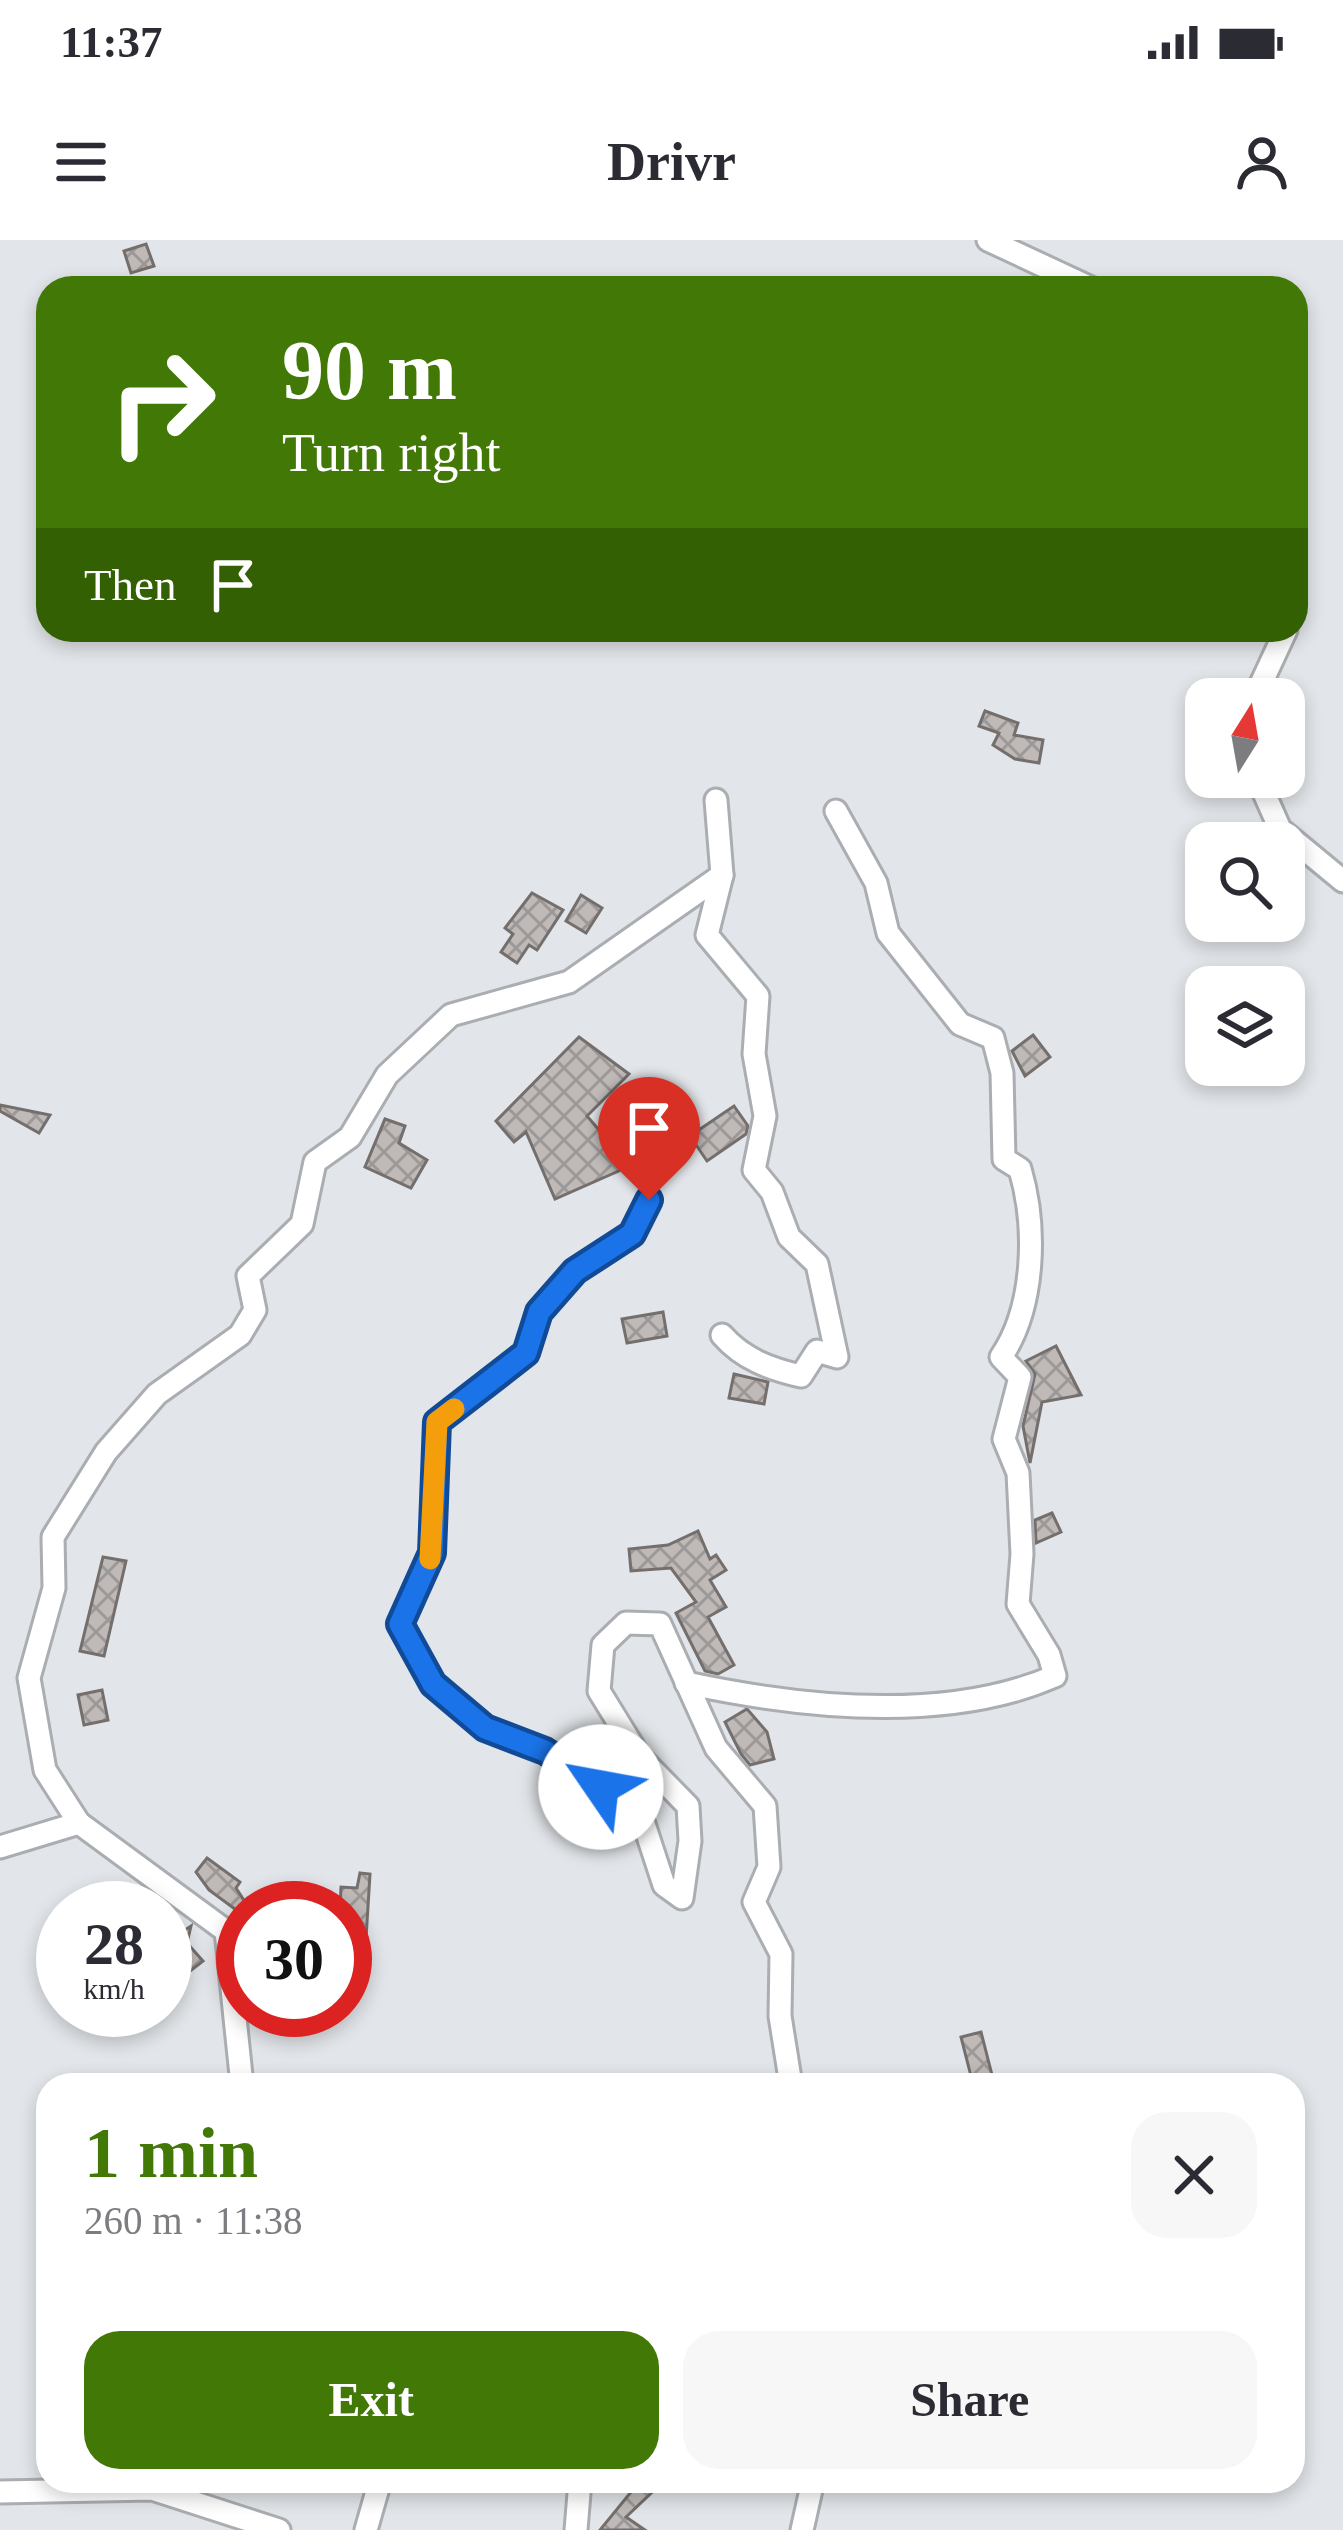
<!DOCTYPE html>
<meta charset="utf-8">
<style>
:root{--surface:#fff;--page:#f7f7f7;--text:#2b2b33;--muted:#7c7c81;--accent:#427806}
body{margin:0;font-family:"Times New Roman",serif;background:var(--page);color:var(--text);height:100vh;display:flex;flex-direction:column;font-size:45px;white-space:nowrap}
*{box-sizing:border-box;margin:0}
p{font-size:39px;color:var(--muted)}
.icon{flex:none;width:66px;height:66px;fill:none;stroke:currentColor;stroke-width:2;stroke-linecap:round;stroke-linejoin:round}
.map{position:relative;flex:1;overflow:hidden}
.panel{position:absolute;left:36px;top:1833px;width:1269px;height:420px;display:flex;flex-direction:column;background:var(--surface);border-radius:36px;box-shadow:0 6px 18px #0003}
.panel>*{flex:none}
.top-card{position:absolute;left:36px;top:36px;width:1272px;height:366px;border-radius:36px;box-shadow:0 6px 18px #0003;background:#427806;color:#fff;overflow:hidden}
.needle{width:78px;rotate:11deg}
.buttons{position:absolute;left:1185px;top:438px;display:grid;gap:24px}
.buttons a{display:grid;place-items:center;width:120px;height:120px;border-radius:24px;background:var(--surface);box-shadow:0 6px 18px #0003;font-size:60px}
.speed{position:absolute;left:36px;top:1641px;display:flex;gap:24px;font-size:60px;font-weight:700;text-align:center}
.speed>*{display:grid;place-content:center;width:156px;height:156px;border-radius:50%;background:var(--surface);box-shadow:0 6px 18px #0003;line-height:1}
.speed small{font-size:30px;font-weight:400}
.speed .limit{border:18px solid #d22;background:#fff;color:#111}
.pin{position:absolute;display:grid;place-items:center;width:102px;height:102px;color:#fff;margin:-123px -51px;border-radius:50% 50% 50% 0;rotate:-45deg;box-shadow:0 0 12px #0007}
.pin .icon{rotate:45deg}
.me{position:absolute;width:132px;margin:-66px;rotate:303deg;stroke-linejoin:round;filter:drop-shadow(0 0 9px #0008)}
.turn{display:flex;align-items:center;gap:42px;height:252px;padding:0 48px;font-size:54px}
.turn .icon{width:156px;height:156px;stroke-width:2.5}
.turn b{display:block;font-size:84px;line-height:102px}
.then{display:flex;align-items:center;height:114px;padding:0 48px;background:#0003;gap:24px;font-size:45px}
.round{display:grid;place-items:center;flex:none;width:126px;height:126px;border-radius:36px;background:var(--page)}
.overview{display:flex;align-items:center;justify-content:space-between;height:204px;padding:0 48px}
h1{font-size:72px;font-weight:700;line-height:90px;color:var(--accent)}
.action{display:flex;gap:24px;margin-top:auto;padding:24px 48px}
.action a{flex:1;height:138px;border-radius:36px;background:var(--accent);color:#fff;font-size:48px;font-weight:700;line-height:138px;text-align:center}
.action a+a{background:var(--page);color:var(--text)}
.status{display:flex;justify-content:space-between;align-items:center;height:84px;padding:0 60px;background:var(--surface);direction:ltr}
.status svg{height:33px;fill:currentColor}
header{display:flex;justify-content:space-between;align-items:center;height:156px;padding:0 48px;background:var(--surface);font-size:54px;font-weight:700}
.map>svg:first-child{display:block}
</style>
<div class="status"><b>11:37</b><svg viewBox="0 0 49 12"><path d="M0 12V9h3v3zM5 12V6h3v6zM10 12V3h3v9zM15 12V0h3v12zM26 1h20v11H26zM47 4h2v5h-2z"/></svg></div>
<header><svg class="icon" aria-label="menu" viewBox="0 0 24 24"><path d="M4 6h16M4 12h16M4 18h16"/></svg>Drivr<svg class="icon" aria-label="person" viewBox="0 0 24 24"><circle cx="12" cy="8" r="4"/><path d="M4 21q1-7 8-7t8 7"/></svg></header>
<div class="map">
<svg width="1343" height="2290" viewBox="0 0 1343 2290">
<defs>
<pattern id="building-cross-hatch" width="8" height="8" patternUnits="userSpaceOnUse" patternTransform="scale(3)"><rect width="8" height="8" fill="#bfbab8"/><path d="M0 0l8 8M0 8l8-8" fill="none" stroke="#9c9897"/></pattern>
</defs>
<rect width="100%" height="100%" fill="#e2e5e9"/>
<!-- building -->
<g fill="url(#building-cross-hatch)" stroke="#746f6d" stroke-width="3">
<polygon points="146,4 154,26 131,33 124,11"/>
<polygon points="985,471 1018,483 1014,495 1043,500 1039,523 1015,519 993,505 999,493 979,486"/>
<polygon points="532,653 563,670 537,710 529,705 517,723 501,712 513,694 505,688"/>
<polygon points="581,655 602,668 586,693 566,681"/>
<polygon points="1033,795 1050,817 1025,836 1012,811"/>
<polygon points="579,797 629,834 587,876 630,926 555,959 526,892 514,902 496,881"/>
<polygon points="0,865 50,875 39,893 0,871"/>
<polygon points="734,866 748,886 746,894 707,921 690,896"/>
<polygon points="385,879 405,886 399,903 427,920 411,948 365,927"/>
<polygon points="656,899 669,917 643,935 631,916"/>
<polygon points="663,1072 667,1096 627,1103 622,1079"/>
<polygon points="1056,1106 1081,1155 1042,1162 1030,1223 1023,1186 1035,1134 1026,1121"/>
<polygon points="734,1134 768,1142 764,1164 729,1158"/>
<polygon points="1052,1273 1061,1292 1036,1303 1035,1280"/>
<polygon points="698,1291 710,1319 716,1315 726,1330 710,1340 726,1367 708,1377 734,1425 718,1434 705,1431 676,1373 696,1362 671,1328 631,1331 629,1309 668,1305"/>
<polygon points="103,1317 126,1321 104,1416 80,1411"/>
<polygon points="102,1450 108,1480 84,1485 78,1455"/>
<polygon points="747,1469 767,1492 774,1519 750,1525 741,1514 725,1482"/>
<polygon points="207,1618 240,1642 236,1648 249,1668 243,1668 243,1675 209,1650 196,1632"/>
<polygon points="360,1633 370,1634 366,1699 347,1698 351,1677 340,1668 341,1647 357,1648"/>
<polygon points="191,1686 187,1703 203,1721 185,1735 165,1711 165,1703"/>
<polygon points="981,1792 992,1835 972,1840 961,1797"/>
<polygon points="640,2241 664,2241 626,2277 645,2290 600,2290"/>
</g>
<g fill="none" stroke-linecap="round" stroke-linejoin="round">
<!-- street casing -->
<g stroke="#aaadb1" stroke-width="27">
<g id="street">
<polyline points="988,0 1091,48"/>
<polyline points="1254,459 1286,390"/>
<polyline points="1257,537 1280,589 1343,641"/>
<path d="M722 635 707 695 758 756 754 814 765 876 754 930 772 952 789 997 817 1024 837 1117 817 1111 801 1136C770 1129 743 1119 722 1095"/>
<polyline points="649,960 632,994 575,1031 540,1072 526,1113 437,1182 432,1313 401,1384 433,1444 485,1488 546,1511 644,1584 664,1645 682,1658 690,1601 688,1566 639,1516 599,1451 603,1405 626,1383 660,1384 716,1508 765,1566 769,1627 754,1662 781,1714 780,1776 791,1845"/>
<path d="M686 1443C799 1467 945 1484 1055 1436L1049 1415 1018 1364 1022 1314 1018 1233 1004 1199 1020 1137 1001 1117C1035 1067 1037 987 1020 929L1004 919 1002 833 993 798 960 784 888 693 876 643 836 571"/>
<polyline points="79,1583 45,1530 29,1438 54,1348 53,1297 106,1212 157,1154 240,1095 255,1070 248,1036 302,984 315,922 350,897 387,835 451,775 569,742 722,635 716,560"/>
<polyline points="0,1607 79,1583 226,1691 242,1845"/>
<polyline points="0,2252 152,2249 279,2290"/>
<polyline points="366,2290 380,2241"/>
<polyline points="576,2290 580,2241"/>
<polyline points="802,2290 813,2241"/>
</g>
</g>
<!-- street -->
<use href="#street" stroke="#fff" stroke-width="21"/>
</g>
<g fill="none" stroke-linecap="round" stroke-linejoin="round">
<!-- route casing -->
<g stroke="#114b97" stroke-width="30">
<polyline id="route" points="601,1547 545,1511 485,1488 433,1444 400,1384 432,1313 437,1182 526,1113 539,1072 575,1031 632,994 649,960"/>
</g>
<!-- route -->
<use href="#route" stroke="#1a73e8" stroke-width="21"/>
<!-- slow -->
<polyline stroke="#f59e0b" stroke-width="21" points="430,1319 437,1182 454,1169"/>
</g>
</svg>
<div class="buttons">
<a><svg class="needle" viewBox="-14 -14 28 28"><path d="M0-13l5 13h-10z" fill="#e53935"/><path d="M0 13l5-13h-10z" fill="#7c7c81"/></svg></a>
<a><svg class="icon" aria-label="search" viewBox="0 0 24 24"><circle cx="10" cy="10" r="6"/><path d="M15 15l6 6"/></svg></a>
<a><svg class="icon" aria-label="layers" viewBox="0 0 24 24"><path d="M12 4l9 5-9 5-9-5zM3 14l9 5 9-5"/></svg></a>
</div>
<div class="speed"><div>28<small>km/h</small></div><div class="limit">30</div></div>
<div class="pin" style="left:649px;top:960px;background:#d93025"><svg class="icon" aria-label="arrive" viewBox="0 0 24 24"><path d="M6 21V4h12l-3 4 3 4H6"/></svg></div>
<svg class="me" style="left:601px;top:1547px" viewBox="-20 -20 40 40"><circle r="19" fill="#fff"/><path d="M0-13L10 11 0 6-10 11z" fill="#1a73e8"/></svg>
<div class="top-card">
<div class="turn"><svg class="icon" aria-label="right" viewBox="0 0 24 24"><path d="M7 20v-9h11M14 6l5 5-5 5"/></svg><div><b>90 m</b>Turn right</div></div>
<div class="then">Then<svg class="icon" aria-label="arrive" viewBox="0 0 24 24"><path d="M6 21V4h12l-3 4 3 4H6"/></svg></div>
</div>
<section class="panel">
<div class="overview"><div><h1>1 min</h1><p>260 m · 11:38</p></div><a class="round"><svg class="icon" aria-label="close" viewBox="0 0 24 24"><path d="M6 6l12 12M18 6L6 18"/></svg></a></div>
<div class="action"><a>Exit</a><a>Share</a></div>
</section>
</div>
